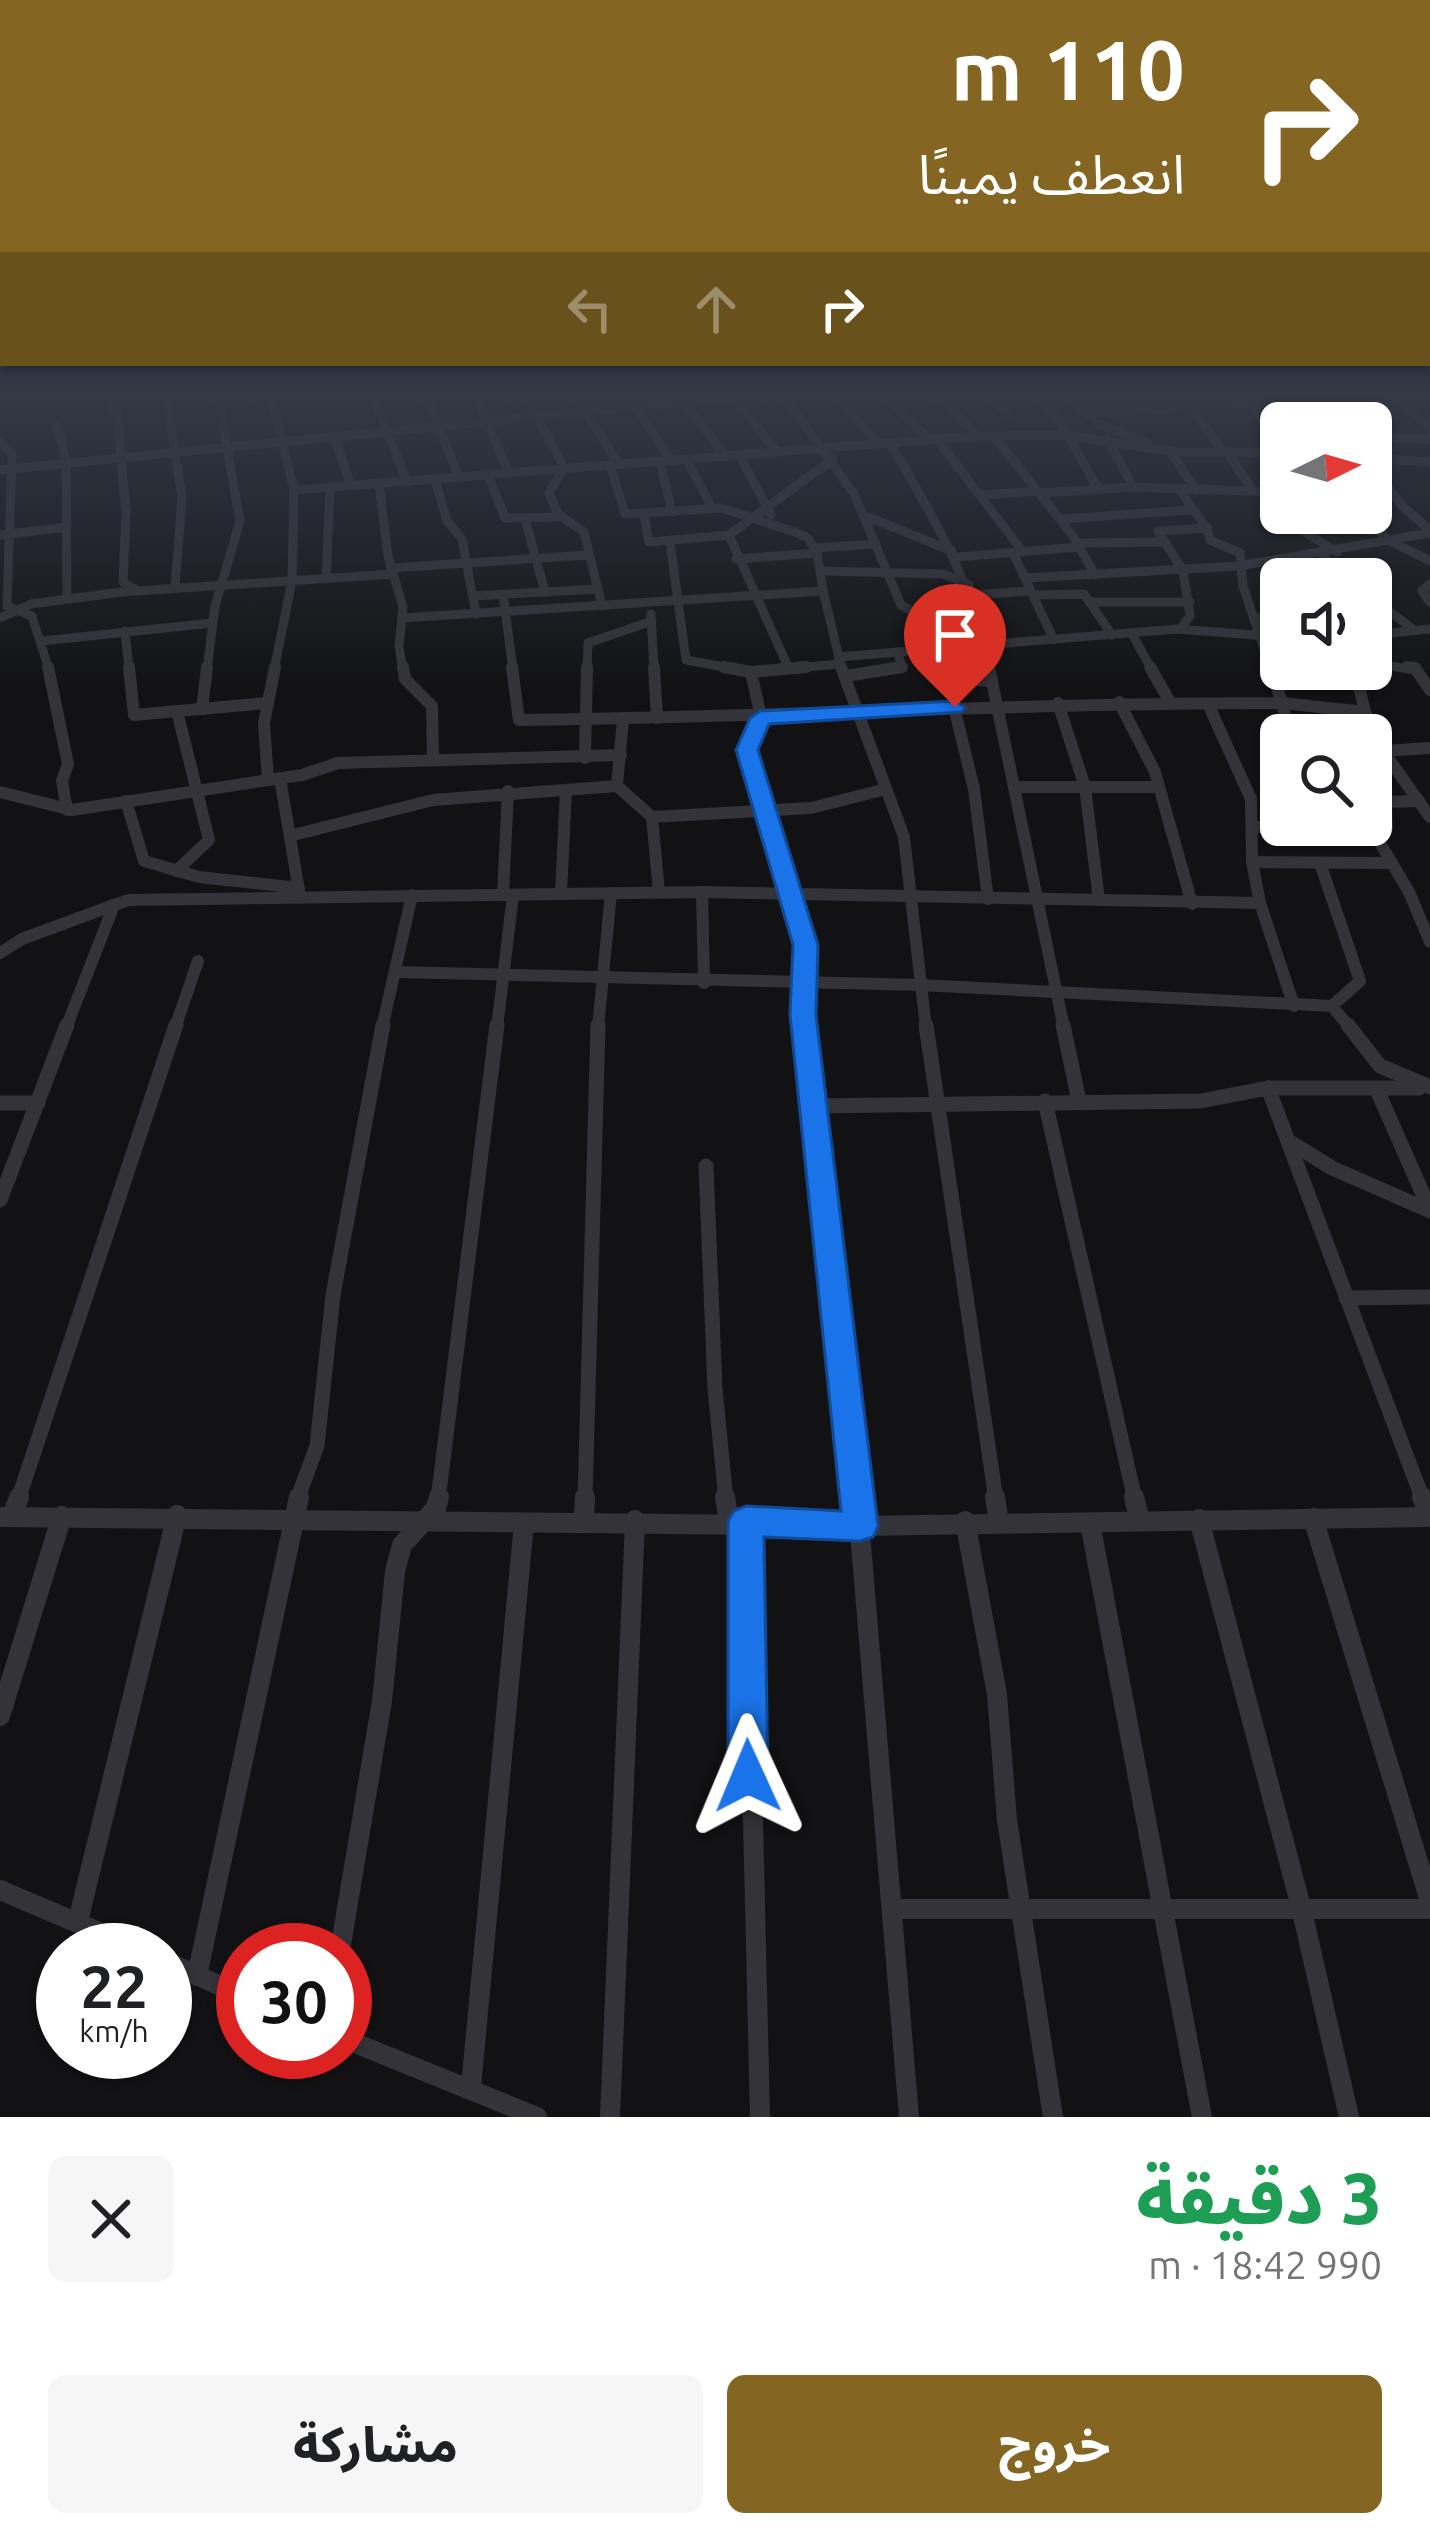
<!DOCTYPE html>
<html lang="ar">
<meta charset="utf-8">
<style>
:root{--surface:#fff;--page:#f6f6f6;--text:#202124;--muted:#757577;--accent:#846622}
body{margin:0;font-family:Ubuntu,"Noto Sans Arabic",sans-serif;background:var(--page);color:var(--text);direction:rtl;height:100vh;display:flex;flex-direction:column;font-size:45px;white-space:nowrap}
*{box-sizing:border-box;margin:0}
p{font-size:39px;color:var(--muted)}
.icon{flex:none;width:66px;height:66px;fill:none;stroke:currentColor;stroke-width:2;stroke-linecap:round;stroke-linejoin:round}
.map{position:relative;height:2117px;overflow:hidden;direction:ltr}
.side{display:flex;flex-direction:column;background:var(--surface);flex:1}
.side>*{flex:none}
.top-card{position:absolute;left:0px;top:0px;width:1431px;height:366px;box-shadow:0 3px 9px #0004;direction:rtl;background:#846622;color:#fff;overflow:hidden}
.needle{width:78px;rotate:85deg}
.tools{position:absolute;left:1260px;top:402px;display:grid;gap:24px}
.tools a{display:grid;place-items:center;width:132px;height:132px;border-radius:18px;background:var(--surface);box-shadow:0 3px 9px #0004;font-size:60px}
.speed{position:absolute;left:36px;top:1923px;display:flex;gap:24px;font-size:60px;font-weight:700;text-align:center}
.speed>*{display:grid;place-content:center;width:156px;height:156px;border-radius:50%;background:var(--surface);box-shadow:0 3px 9px #0004;line-height:1}
.speed small{font-size:30px;font-weight:400}
.speed .limit{border:18px solid #d22;background:#fff;color:#111}
.pin{position:absolute;display:grid;place-items:center;width:102px;height:102px;color:#fff;margin:-123px -51px;border-radius:50% 50% 50% 0;rotate:-45deg;box-shadow:0 0 12px #0007}
.pin .icon{rotate:45deg}
.me{position:absolute;width:132px;margin:-66px;rotate:359deg;stroke-linejoin:round;filter:drop-shadow(0 0 9px #0008)}
.turn{display:flex;align-items:center;gap:42px;height:252px;padding:0 48px;font-size:54px}
.turn .icon{width:156px;height:156px;stroke-width:2.5}
.turn b{display:block;font-size:84px;line-height:102px}
.lanes{display:flex;align-items:center;height:114px;padding:0 48px;background:#0003;justify-content:center;gap:60px;direction:ltr}
.lanes .off{opacity:.35}
.round{display:grid;place-items:center;flex:none;width:126px;height:126px;border-radius:18px;background:var(--page)}
.summary{display:flex;align-items:center;justify-content:space-between;height:204px;padding:0 48px}
h1{font-size:72px;font-weight:800;line-height:90px;color:#1e9e55}
.cta{display:flex;gap:24px;margin-top:auto;padding:24px 48px}
.cta a{flex:1;height:138px;border-radius:18px;background:var(--accent);color:#fff;font-size:48px;font-weight:800;line-height:138px;text-align:center}
.cta a+a{background:var(--page);color:var(--text)}
.map>svg:first-child{display:block}
</style>
<div class="map">
<svg width="1430" height="2117" viewBox="0 0 1430 2117">
<rect width="100%" height="100%" fill="#121214"/>
<g fill="none" stroke-linecap="round" stroke-linejoin="round">
<!-- street-far3 -->
<g stroke="#333339" stroke-width="9">
<polyline points="166,396 182,497 175,587"/>
<polyline points="271,396 294,490 292,581 274,670"/>
<polyline points="373,396 407,482"/>
<polyline points="426,396 459,477"/>
<polyline points="476,396 509,473"/>
<polyline points="526,396 564,468"/>
<polyline points="577,396 618,464"/>
<polyline points="629,396 671,461"/>
<polyline points="732,396 777,452"/>
<polyline points="784,396 854,494 901,605 975,646"/>
<polyline points="835,396 878,443"/>
<polyline points="886,396 929,440"/>
<polyline points="937,396 978,436"/>
<polyline points="989,396 1009,414"/>
<path d="M1039 396C1061 415 1080 461 1099 489"/>
<polyline points="1069,396 1089,417"/>
<polyline points="1304,396 1323,423"/>
<polyline points="1336,396 1361,423"/>
<polyline points="1393,396 1430,428"/>
<polyline points="682,399 726,457"/>
<polyline points="1247,400 1281,442"/>
<polyline points="112,406 117,411 126,513 123,582 138,591"/>
<polyline points="1190,406 1223,452"/>
<polyline points="1085,414 1251,404"/>
<polyline points="1096,423 1148,443"/>
<polyline points="58,426 66,463 67,599"/>
<polyline points="334,436 351,486"/>
<polyline points="994,436 1073,536 1095,575"/>
<polyline points="1107,438 1133,487"/>
<polyline points="1371,438 1430,439"/>
<polyline points="937,439 1023,552"/>
<polyline points="0,442 12,453 7,606 32,616 49,670"/>
<path d="M890 443C936 521 971 580 990 670"/>
<polyline points="1169,450 1196,490"/>
<polyline points="1227,452 1253,491"/>
<polyline points="740,456 771,515"/>
<polyline points="1371,458 1430,462"/>
<polyline points="687,460 712,508"/>
<polyline points="660,462 672,512"/>
<polyline points="610,465 625,514 722,508 795,532 808,538 817,553 823,591"/>
<polyline points="1371,465 1402,506 1430,530"/>
<polyline points="564,468 549,493 558,514 584,532 602,606"/>
<polyline points="0,470 742,396"/>
<polyline points="488,475 505,518 562,517"/>
<polyline points="435,479 447,521 462,539 476,614"/>
<polyline points="379,484 388,556 403,607 399,646 403,670"/>
<path d="M1180 489C1189 509 1206 519 1210 540L1240 553 1243 586 1271 670"/>
<polyline points="294,490 978,436 1066,435 1174,452 1281,452"/>
<polyline points="1270,492 1284,519 1337,552"/>
<polyline points="1041,493 1133,487 1281,492"/>
<polyline points="982,495 1038,491"/>
<polyline points="1360,513 1388,540 1430,561"/>
<polyline points="644,514 649,542 729,535"/>
<polyline points="863,515 952,551"/>
<polyline points="525,519 545,592"/>
<polyline points="1061,519 1190,510"/>
<polyline points="0,535 67,527"/>
<polyline points="670,542 686,660 741,670"/>
<polyline points="1078,543 1163,542"/>
<polyline points="815,548 876,544"/>
<polyline points="1013,553 1054,640"/>
<polyline points="1322,555 1349,579"/>
<polyline points="957,557 1080,547"/>
<polyline points="736,559 817,553"/>
<polyline points="391,568 589,555"/>
<polyline points="823,571 943,574 969,585"/>
<polyline points="1026,578 1238,566 1430,533"/>
<polyline points="326,579 330,488"/>
<polyline points="1430,584 1422,591 1430,602"/>
<polyline points="503,594 513,670"/>
<polyline points="972,595 1031,591"/>
<polyline points="1033,595 1084,594 1112,635"/>
<polyline points="473,596 597,589"/>
<polyline points="1371,597 1414,630"/>
<polyline points="1090,602 1190,602"/>
<polyline points="651,614 654,670"/>
<polyline points="0,618 31,604 121,592 393,574"/>
<polyline points="402,618 823,591 842,670"/>
<polyline points="1255,618 1281,615"/>
<polyline points="1180,629 1190,616 1183,571 1158,531 1208,528"/>
<polyline points="125,631 129,670"/>
<polyline points="1132,634 1152,670"/>
<polyline points="1371,635 1430,629"/>
<polyline points="42,641 212,623"/>
<polyline points="931,650 940,670"/>
<polyline points="838,657 1177,629 1281,637"/>
<polyline points="1371,663 1416,670"/>
<polyline points="789,669 729,535 833,459"/>
<polyline points="207,670 215,606 240,521 218,396"/>
<polyline points="587,670 588,643 652,621"/>
<polyline points="772,670 840,664"/>
<polyline points="887,670 902,668 898,653"/>
</g>
<!-- street-far2 -->
<g stroke="#333339" stroke-width="12">
<polyline points="48,667 68,764 62,781 67,810"/>
<polyline points="129,667 134,715 268,703"/>
<polyline points="403,667 405,679 432,706 433,757"/>
<path d="M512 667 519 720C774 717 1027 703 1282 703L1270 667"/>
<polyline points="654,667 657,718"/>
<polyline points="724,667 751,672"/>
<polyline points="841,667 904,837 926,1028"/>
<polyline points="938,667 943,678 991,681"/>
<polyline points="989,667 1064,1028"/>
<polyline points="1150,667 1170,702"/>
<polyline points="1407,667 1415,668 1430,690"/>
<polyline points="1355,669 1365,712"/>
<polyline points="846,676 902,667"/>
<polyline points="1119,702 1155,772 1192,904"/>
<polyline points="1058,703 1085,787 1099,900"/>
<polyline points="1208,704 1251,799 1252,862 1260,903 1294,1006"/>
<polyline points="954,707 974,789 988,899"/>
<polyline points="202,709 207,667"/>
<polyline points="1290,735 1282,703 1365,712 1383,751 1371,751"/>
<polyline points="1430,748 1383,751 1430,817"/>
<polyline points="585,758 587,667"/>
<polyline points="280,778 299,891"/>
<polyline points="268,780 264,723 275,667"/>
<polyline points="617,786 623,719"/>
<polyline points="1014,787 1158,787"/>
<polyline points="0,792 72,810 302,775 338,763 621,755"/>
<polyline points="126,801 144,861 199,877 299,888"/>
<polyline points="652,817 811,808 886,789"/>
<polyline points="1253,827 1387,829 1386,802 1419,801"/>
<polyline points="1371,828 1409,892 1430,942"/>
<polyline points="293,835 433,800 617,786 652,817 659,892"/>
<polyline points="1252,862 1390,863"/>
<polyline points="1321,866 1360,981 1332,1006"/>
<polyline points="176,871 209,840 177,711"/>
<polyline points="702,892 704,983"/>
<polyline points="561,893 566,790"/>
<polyline points="503,895 508,791"/>
<polyline points="0,953 22,939 114,905"/>
<polyline points="397,972 920,985 1332,1006 1350,1028"/>
<polyline points="66,1028 114,905 129,900 702,892 1260,903"/>
<polyline points="175,1028 198,961"/>
<polyline points="382,1028 412,895"/>
<polyline points="497,1028 513,895"/>
<polyline points="598,1028 611,893"/>
<polyline points="805,1028 805,945 799,912 781,875 774,836 749,770 747,750 761,717 751,672 806,667"/>
</g>
<!-- street-far1 -->
<g stroke="#333339" stroke-width="15">
<polyline points="804,1025 857,1500"/>
<polyline points="926,1025 996,1500"/>
<polyline points="1063,1025 1079,1101"/>
<polyline points="1348,1025 1380,1066 1430,1087"/>
<polyline points="1268,1088 1423,1500"/>
<polyline points="1377,1090 1430,1210"/>
<polyline points="1045,1101 1135,1500"/>
<polyline points="0,1103 38,1103"/>
<polyline points="814,1106 1201,1101 1268,1088 1419,1088"/>
<polyline points="1290,1142 1332,1168 1430,1211"/>
<polyline points="706,1166 715,1389 726,1500"/>
<polyline points="0,1200 67,1025"/>
<polyline points="1346,1298 1430,1297"/>
<polyline points="18,1500 176,1025"/>
<polyline points="297,1500 317,1446 333,1295 383,1025"/>
<polyline points="438,1500 497,1025"/>
<polyline points="585,1500 598,1025"/>
</g>
<!-- street -->
<g stroke="#333339" stroke-width="20">
<polyline points="725,1497 729,1521"/>
<polyline points="857,1497 909,2117"/>
<polyline points="995,1497 999,1522"/>
<polyline points="1134,1497 1140,1521"/>
<polyline points="0,1517 860,1526 1430,1517 1422,1497"/>
<polyline points="12,1517 19,1497"/>
<polyline points="1313,1518 1430,1901"/>
<polyline points="1199,1519 1301,1907 1349,2117"/>
<polyline points="584,1521 585,1497"/>
<polyline points="746,1521 760,2117"/>
<polyline points="965,1521 997,1694 1007,1820 1053,2117"/>
<polyline points="1090,1523 1202,2117"/>
<polyline points="0,1716 62,1516"/>
<polyline points="0,1890 141,1950"/>
<polyline points="892,1909 1430,1909"/>
<polyline points="78,1921 177,1515"/>
<polyline points="340,1950 382,1701 395,1571 402,1545 436,1508 439,1497"/>
<polyline points="165,1961 243,1996"/>
<polyline points="197,1976 299,1497"/>
<polyline points="345,2039 537,2117"/>
<polyline points="471,2087 524,1523"/>
<polyline points="610,2117 635,1520"/>
</g>
</g>
<!-- sky -->
<linearGradient id="sky" x2="0" y2="1"><stop stop-color="#0a0a0b"/><stop offset="0.57" stop-color="#333945"/><stop offset="1" stop-color="#333945" stop-opacity="0"/></linearGradient>
<rect width="1430" height="692" fill="url(#sky)"/>
<!-- route -->
<polygon fill="#1a73e8" stroke="#114b97" stroke-width="3" points="955,701 965,707 962,712 769,724 758,750 818,945 816,1015 878,1526 873,1537 860,1541 764,1537 768,1776 762,1789 748,1795 734,1789 728,1776 728,1521 734,1511 746,1506 841,1511 790,1015 793,945 736,750 750,718 760,711"/>
</svg>
<div class="tools">
<a><svg class="needle" viewBox="-14 -14 28 28"><path d="M0-13l5 13h-10z" fill="#e53935"/><path d="M0 13l5-13h-10z" fill="#757577"/></svg></a>
<a><svg class="icon" aria-label="sound" viewBox="0 0 24 24"><path d="M4 9h4l5-4v14l-5-4H4zM17 9q2 3 0 6"/></svg></a>
<a><svg class="icon" aria-label="search" viewBox="0 0 24 24"><circle cx="10" cy="10" r="6"/><path d="M15 15l6 6"/></svg></a>
</div>
<div class="speed"><div>22<small>km/h</small></div><div class="limit">30</div></div>
<div class="pin" style="left:955px;top:707px;background:#d93025"><svg class="icon" aria-label="arrive" viewBox="0 0 24 24"><path d="M6 21V4h12l-3 4 3 4H6"/></svg></div>
<svg class="me" style="left:748px;top:1776px" viewBox="-20 -20 40 40"><path d="M0-17L14 15 0 8-14 15z" fill="#1a73e8" stroke="#fff" stroke-width="4"/></svg>
<div class="top-card">
<div class="turn"><svg class="icon" aria-label="right" viewBox="0 0 24 24"><path d="M7 20v-9h11M14 6l5 5-5 5"/></svg><div><b>110 m</b>انعطف يمينًا</div></div>
<div class="lanes"><svg class="icon off" aria-label="left" viewBox="0 0 24 24"><path d="M17 20v-9H6M10 6l-5 5 5 5"/></svg><svg class="icon off" aria-label="ahead" viewBox="0 0 24 24"><path d="M12 20V5M6 11l6-6 6 6"/></svg><svg class="icon" aria-label="right" viewBox="0 0 24 24"><path d="M7 20v-9h11M14 6l5 5-5 5"/></svg></div>
</div>
</div>
<section class="side">
<div class="summary"><div><h1>3 دقيقة</h1><p>990 m · 18:42</p></div><a class="round"><svg class="icon" aria-label="close" viewBox="0 0 24 24"><path d="M6 6l12 12M18 6L6 18"/></svg></a></div>
<div class="cta"><a>خروج</a><a>مشاركة</a></div>
</section>
